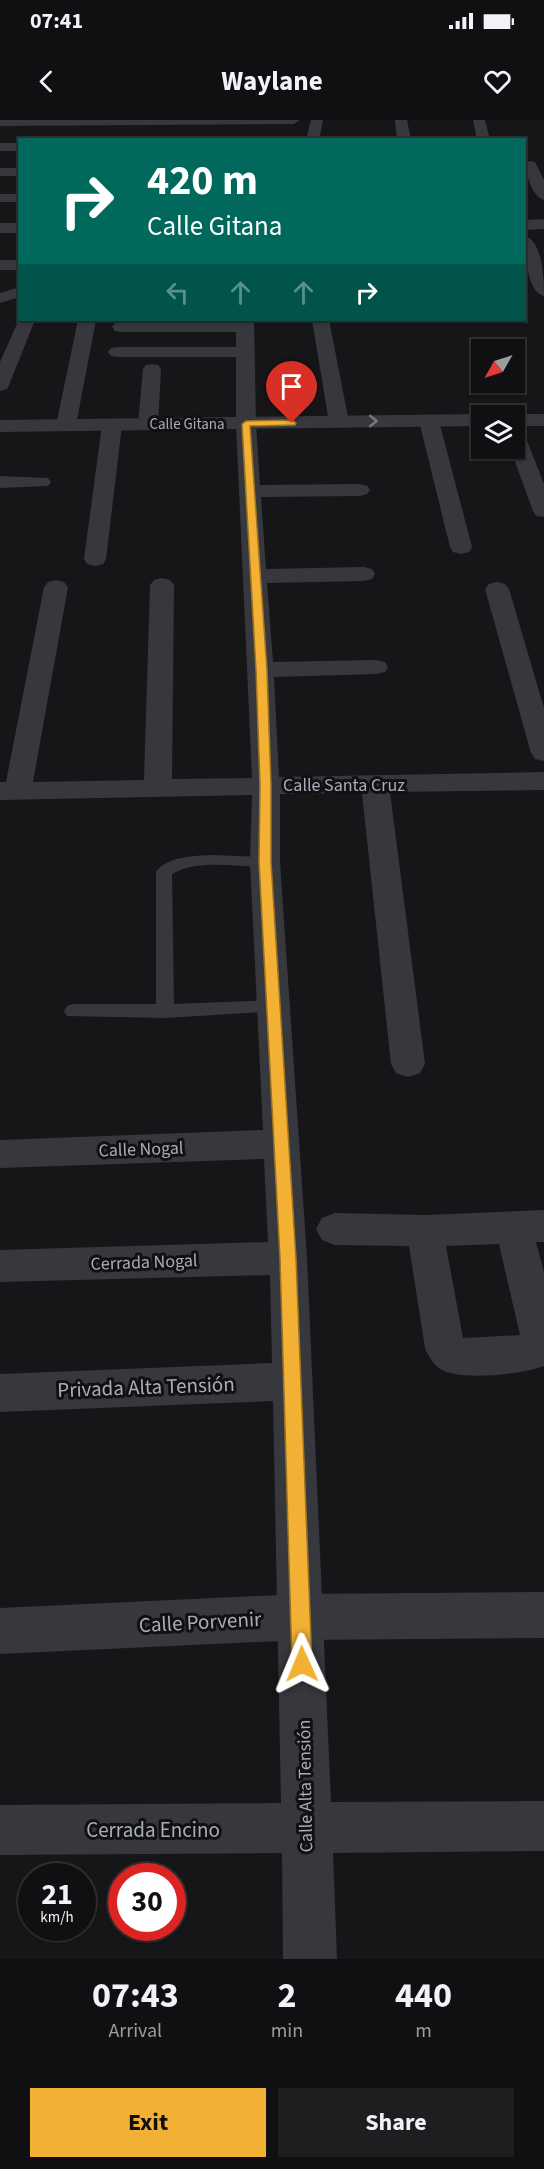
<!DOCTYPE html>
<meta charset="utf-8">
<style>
:root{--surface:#101012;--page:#1e1e20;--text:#f1f3f6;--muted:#9c9d9f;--line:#303032;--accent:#f2b134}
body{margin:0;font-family:"Source Sans 3",sans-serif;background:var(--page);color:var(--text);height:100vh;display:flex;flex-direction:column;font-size:22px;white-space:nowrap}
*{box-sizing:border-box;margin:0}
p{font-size:20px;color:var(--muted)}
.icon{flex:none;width:33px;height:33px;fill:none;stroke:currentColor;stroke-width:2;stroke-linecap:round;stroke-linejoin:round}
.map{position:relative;height:1839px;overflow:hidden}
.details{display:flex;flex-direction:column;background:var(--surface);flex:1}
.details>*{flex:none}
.hud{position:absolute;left:18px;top:18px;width:508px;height:183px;border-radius:0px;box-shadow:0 2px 4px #0004,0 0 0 2px var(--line);background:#00695c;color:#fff;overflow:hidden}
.needle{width:39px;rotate:231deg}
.controls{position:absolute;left:471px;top:219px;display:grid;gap:12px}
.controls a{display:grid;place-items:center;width:54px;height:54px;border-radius:0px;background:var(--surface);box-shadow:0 2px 4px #0004,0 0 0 2px var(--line);font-size:30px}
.speed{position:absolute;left:18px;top:1743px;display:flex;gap:12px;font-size:30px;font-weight:700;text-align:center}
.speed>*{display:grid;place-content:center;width:78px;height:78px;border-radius:50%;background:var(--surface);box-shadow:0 2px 4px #0004,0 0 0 2px var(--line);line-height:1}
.speed small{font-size:15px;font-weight:400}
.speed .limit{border:9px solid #d22;background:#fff;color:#111}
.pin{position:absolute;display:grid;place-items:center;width:51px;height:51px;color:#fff;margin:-62px -26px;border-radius:50% 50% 50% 0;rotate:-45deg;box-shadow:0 0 6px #0007}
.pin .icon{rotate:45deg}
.me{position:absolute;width:66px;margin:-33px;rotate:359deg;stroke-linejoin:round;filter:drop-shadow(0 0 4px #0008)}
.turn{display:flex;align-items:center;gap:21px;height:126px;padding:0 30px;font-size:27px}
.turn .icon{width:78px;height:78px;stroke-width:2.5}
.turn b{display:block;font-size:42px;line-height:51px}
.lanes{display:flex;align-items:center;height:57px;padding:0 30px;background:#0003;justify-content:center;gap:30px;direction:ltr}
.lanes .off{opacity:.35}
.eta{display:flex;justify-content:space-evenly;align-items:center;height:102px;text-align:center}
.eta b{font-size:36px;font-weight:700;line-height:42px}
.cta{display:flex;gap:12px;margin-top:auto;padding:12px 30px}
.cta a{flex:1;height:69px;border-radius:0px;background:var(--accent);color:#111;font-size:24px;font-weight:700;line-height:69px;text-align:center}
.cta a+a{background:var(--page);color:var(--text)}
.status{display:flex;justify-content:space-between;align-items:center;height:42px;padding:0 30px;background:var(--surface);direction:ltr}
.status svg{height:16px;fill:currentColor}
header{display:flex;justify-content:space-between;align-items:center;height:78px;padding:0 30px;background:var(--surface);font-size:27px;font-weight:700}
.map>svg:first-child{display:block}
</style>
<div class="status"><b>07:41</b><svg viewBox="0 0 49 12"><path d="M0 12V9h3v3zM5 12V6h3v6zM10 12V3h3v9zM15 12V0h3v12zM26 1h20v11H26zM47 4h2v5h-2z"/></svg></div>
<header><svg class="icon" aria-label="back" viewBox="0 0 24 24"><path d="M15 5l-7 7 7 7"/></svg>Waylane<svg class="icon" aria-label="heart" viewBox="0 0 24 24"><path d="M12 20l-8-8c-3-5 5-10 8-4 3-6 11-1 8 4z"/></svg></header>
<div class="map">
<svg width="544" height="1839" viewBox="0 0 544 1839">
<rect width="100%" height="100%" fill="#161618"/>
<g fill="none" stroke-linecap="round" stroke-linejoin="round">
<!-- service -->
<path fill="#37383d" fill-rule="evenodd" d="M212 735 265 737 271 738 273 742 271 746 265 747C236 747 198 739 172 754L174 884 273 880 279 881 282 886 279 891 165 898 67 896 64 891 67 886 73 884H156V752C167 736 195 736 212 735Z"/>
<!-- minor -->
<g fill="#37383d" fill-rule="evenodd">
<polygon points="0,0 300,0 294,4 0,6"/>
<polygon points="395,0 407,0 411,20 397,20"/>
<polygon points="473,0 485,0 490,20 477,20"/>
<rect x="0" y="23" width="20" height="8"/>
<path d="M530 41 535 42 544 60V80C533 78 525 53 525 42Z"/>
<rect x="0" y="48" width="20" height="8"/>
<rect x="0" y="74" width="20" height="8"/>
<rect x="0" y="103" width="20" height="10"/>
<path d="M525 116C543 121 544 161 544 176 526 172 525 132 525 116Z"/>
<rect x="0" y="140" width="20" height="10"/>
<polygon points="20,197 20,200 35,200 9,265 7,269 0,271 0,242"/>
<polygon points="78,200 96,200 76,305 73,309 59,309 56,305"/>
<polygon points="237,200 254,200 256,304 260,365 360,364 367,366 370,370 367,374 360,376 261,377 266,449 364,447 372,449 375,454 372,459 364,461 267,463 273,542 376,540 385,542 388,547 385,552 376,554 274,557 279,657 544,652 544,670 390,672 425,944 420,953 408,957 396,953 391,944 362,673 280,674 280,742 307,1138 331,1682 544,1681 544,1731 333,1733 337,1839 283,1839 282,1733 0,1735 0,1685 281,1683 273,1281 0,1292 0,1254 272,1243 270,1155 0,1162 0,1130 268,1122 264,1039 0,1048 0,1020 263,1010 250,742 252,675 0,680 0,662 6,662 44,467 48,462 56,460 64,462 68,467 33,662 144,660 150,465 154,460 162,458 170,460 174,465 172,659 252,658 236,304 236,237 117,237 111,236 108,232 111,228 117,227 236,227 236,212 121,212 115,211 112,207 115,203 121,202 236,202"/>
<polygon points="312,200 329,200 349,302 346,306 332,306 329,302"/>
<polygon points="152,244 158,245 161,249 158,304 155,308 141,308 138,304 143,249 146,245"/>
<polygon points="429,295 436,297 439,301 472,427 469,432 461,434 453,432 450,427 419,301 422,297"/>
<polygon points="112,299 119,301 122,305 106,439 103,444 95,446 87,444 84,439 102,305 105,301"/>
<polygon points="514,307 521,309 524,313 544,364 544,397 536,396 533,391 510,328 514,328"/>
<polygon points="0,356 48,358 51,362 48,366 0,368"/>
<polygon points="497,462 505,464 509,469 544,588 544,641 535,639 531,633 485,469 489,464"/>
<path d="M544 1090V1122H536L544 1152V1246C524 1254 461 1261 442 1250 433 1245 429 1237 425 1228L409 1126 335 1125 322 1120 316 1109 322 1098 335 1093 425 1095ZM499 1124 520 1215 463 1218 446 1126Z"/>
</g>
<!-- tertiary -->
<g fill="#37383d" fill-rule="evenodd">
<polygon points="311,0 323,0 319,20 306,20"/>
<polygon points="544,99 544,109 525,110 525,100"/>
<polygon points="20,167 20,177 0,183 0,173"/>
<polygon points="482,294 487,296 482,296 482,306 0,312 0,300"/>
<polygon points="514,294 544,294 544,306 514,306 514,296 509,296"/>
<polygon points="544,1472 544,1518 301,1520 0,1534 0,1488 301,1474"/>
</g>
</g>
<!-- one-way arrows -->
<defs><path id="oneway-chevron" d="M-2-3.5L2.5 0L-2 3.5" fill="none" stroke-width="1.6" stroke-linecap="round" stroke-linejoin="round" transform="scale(1.5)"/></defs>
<use stroke="#757881" href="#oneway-chevron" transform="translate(373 301)"/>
<!-- route -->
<polygon fill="#f2b134" stroke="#9d7322" stroke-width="1.5" points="292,300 296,303 295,305 250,306 267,550 271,665 271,742 296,1138 312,1544 309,1551 302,1554 295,1551 292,1544 280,1138 259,742 260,665 256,550 242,304 246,301"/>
<g text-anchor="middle" stroke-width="6" stroke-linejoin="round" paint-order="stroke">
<!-- far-street labels -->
<g font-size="15" fill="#a8adb8" stroke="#111113">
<text x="187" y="309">Calle Gitana</text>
</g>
<!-- street labels -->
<g font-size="18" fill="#a8adb8" stroke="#111113">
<text x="344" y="671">Calle Santa Cruz</text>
<text transform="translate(141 1029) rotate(-2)" y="6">Calle Nogal</text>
<text transform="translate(144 1142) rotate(-2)" y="6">Cerrada Nogal</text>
<text transform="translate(305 1666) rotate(-91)" y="6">Calle Alta Tensión</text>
</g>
<!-- near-street labels -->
<g font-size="21" fill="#a8adb8" stroke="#111113">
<text transform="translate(146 1267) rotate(-2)" y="7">Privada Alta Tensión</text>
<text transform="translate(200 1502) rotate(-3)" y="7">Calle Porvenir</text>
<text x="153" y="1717">Cerrada Encino</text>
</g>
</g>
</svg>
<div class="controls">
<a><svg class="needle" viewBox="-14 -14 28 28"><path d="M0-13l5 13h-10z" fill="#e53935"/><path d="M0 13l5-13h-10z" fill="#9c9d9f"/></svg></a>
<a><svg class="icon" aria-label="layers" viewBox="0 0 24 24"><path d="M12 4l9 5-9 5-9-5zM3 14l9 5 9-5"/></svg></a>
</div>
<div class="speed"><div>21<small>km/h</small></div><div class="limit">30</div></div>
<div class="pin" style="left:292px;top:303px;background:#d93025"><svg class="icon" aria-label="arrive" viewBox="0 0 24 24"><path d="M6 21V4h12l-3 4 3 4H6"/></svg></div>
<svg class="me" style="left:302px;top:1544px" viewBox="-20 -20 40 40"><path d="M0-17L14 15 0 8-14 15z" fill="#f2b134" stroke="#fff" stroke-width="4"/></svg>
<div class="hud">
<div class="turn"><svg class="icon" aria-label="right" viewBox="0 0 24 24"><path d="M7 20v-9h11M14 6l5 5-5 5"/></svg><div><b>420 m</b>Calle Gitana</div></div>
<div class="lanes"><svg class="icon off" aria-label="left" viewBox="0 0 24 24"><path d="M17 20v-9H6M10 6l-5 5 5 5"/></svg><svg class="icon off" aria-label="ahead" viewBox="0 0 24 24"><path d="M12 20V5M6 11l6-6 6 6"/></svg><svg class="icon off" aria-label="ahead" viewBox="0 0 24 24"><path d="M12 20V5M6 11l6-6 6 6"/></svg><svg class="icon" aria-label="right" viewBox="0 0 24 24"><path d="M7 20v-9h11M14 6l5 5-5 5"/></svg></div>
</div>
</div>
<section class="details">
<div class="eta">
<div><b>07:43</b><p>Arrival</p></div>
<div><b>2</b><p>min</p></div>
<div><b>440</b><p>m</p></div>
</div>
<div class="cta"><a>Exit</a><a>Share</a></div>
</section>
